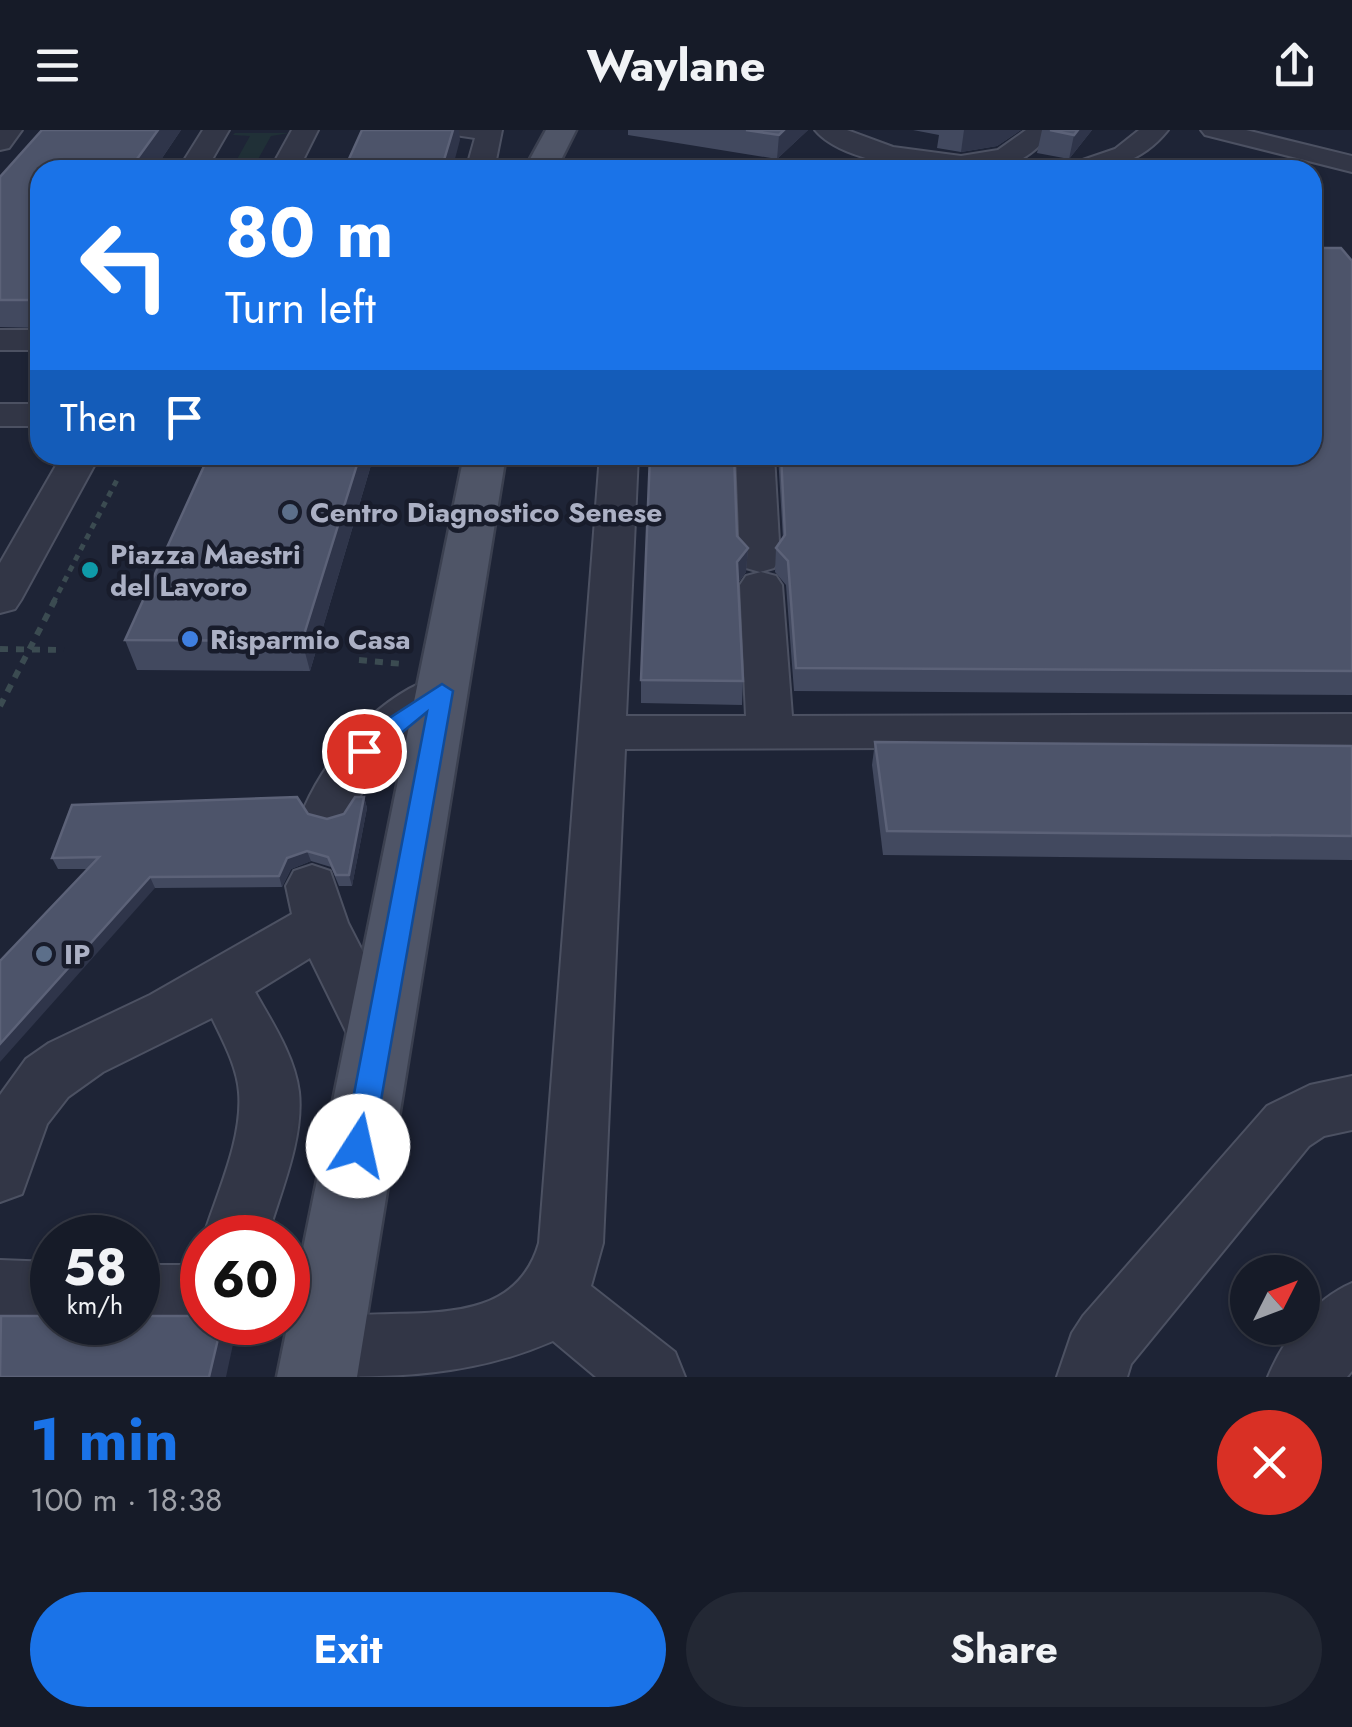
<!DOCTYPE html>
<meta charset="utf-8">
<style>
:root{--surface:#161b28;--page:#232834;--text:#f1f3f6;--muted:#9ea1a8;--line:#353945;--accent:#1a73e8}
body{margin:0;font-family:Jost,sans-serif;background:var(--page);color:var(--text);height:100vh;display:flex;flex-direction:column;font-size:38px;white-space:nowrap}
*{box-sizing:border-box;margin:0}
p{font-size:32px;color:var(--muted)}
.icon{flex:none;width:55px;height:55px;fill:none;stroke:currentColor;stroke-width:2;stroke-linecap:round;stroke-linejoin:round}
.map{position:relative;height:1247px;overflow:hidden}
.details{display:flex;flex-direction:column;background:var(--surface);flex:1}
.details>*{flex:none}
.banner{position:absolute;left:30px;top:30px;width:1292px;height:305px;border-radius:30px;box-shadow:0 2px 8px #0004,0 0 0 2px var(--line);background:#1a73e8;color:#fff;overflow:hidden}
.needle{width:65px;rotate:48deg}
.controls{position:absolute;left:1230px;top:1125px;display:grid;gap:20px}
.controls a{display:grid;place-items:center;width:90px;height:90px;border-radius:50%;background:var(--surface);box-shadow:0 2px 8px #0004,0 0 0 2px var(--line);font-size:50px}
.speed{position:absolute;left:30px;top:1085px;display:flex;gap:20px;font-size:50px;font-weight:700;text-align:center}
.speed>*{display:grid;place-content:center;width:130px;height:130px;border-radius:50%;background:var(--surface);box-shadow:0 2px 8px #0004,0 0 0 2px var(--line);line-height:1}
.speed small{font-size:25px;font-weight:400}
.speed .limit{border:15px solid #d22;background:#fff;color:#111}
.pin{position:absolute;display:grid;place-items:center;width:85px;height:85px;color:#fff;margin:-42px;border:5px solid #fff;border-radius:50%;box-shadow:0 2px 10px #0007}
.me{position:absolute;width:110px;margin:-55px;rotate:10deg;stroke-linejoin:round;filter:drop-shadow(0 0 8px #0008)}
.turn{display:flex;align-items:center;gap:35px;height:210px;padding:0 30px;font-size:45px}
.turn .icon{width:130px;height:130px;stroke-width:2.5}
.turn b{display:block;font-size:70px;line-height:85px}
.then{display:flex;align-items:center;height:95px;padding:0 30px;background:#0003;gap:20px;font-size:38px}
.round{display:grid;place-items:center;flex:none;width:105px;height:105px;border-radius:52px;background:var(--page)}
.summary{display:flex;align-items:center;justify-content:space-between;height:170px;padding:0 30px}
h1{font-size:60px;font-weight:700;line-height:75px;color:var(--accent)}
.cta{display:flex;gap:20px;margin-top:auto;padding:20px 30px}
.cta a{flex:1;height:115px;border-radius:60px;background:var(--accent);color:#fff;font-size:40px;font-weight:700;line-height:115px;text-align:center}
.cta a+a{background:var(--page);color:var(--text)}
header{display:flex;justify-content:space-between;align-items:center;height:130px;padding:0 30px;background:var(--surface);font-size:45px;font-weight:700}
.map>svg:first-child{display:block}
</style>
<header><svg class="icon" aria-label="menu" viewBox="0 0 24 24"><path d="M4 6h16M4 12h16M4 18h16"/></svg>Waylane<svg class="icon" aria-label="share" viewBox="0 0 24 24"><path d="M12 15V3M7 8l5-5 5 5M5 13v7h14v-7"/></svg></header>
<div class="map">
<svg width="1352" height="1247" viewBox="0 0 1352 1247">
<rect width="100%" height="100%" fill="#1e2436"/>
<!-- green -->
<polygon fill="#203037" points="235,3 289,3 271,6 252,40 231,40 250,6 233,5"/>
<g fill="none" stroke-linecap="round" stroke-linejoin="round">
<!-- minor casing -->
<g stroke="#4c5162" stroke-width="4">
<g id="minor">
<polygon points="0,0 22,0 9,18 0,20"/>
<polygon points="203,0 229,0 206,40 178,40"/>
<polygon points="292,0 318,0 298,40 270,40"/>
<polygon points="451,0 502,0 494,40 466,40 475,8 455,5"/>
<path d="M815 0H847L893 17 961 26 998 20 1026 0H1053C1042 15 1028 28 1010 34 965 48 847 39 815 0Z"/>
<path d="M1139 0H1168C1141 34 1108 40 1067 40L1071 34 1115 19Z"/>
<polygon points="1201,0 1246,0 1352,26 1352,42 1205,5"/>
<rect x="0" y="200" width="40" height="20"/>
<rect x="0" y="274" width="40" height="22"/>
<polygon points="62,325 100,325 21,470 15,479 0,483 0,433"/>
<path d="M600 325H638L626 586H746L740 455 746 446 761 442 776 446 782 455 792 586 1352 584V616L625 619 603 1113 591 1156 675 1222 685 1247H596L553 1211C470 1247 396 1247 305 1247L298 1244 288 1220 298 1196C373 1165 509 1218 539 1113Z"/>
<polygon points="736,325 774,325 780,429 774,438 760,442 746,438 740,429"/>
<path d="M442 545 458 550 465 561C449 587 413 602 391 624 370 644 360 666 346 691L329 696 312 691 304 678C329 622 381 563 442 545Z"/>
<path d="M312 735 330 741 348 793 407 908 398 926 378 933 358 926 310 828 255 862C272 892 295 927 299 962 304 1009 280 1063 267 1108H203C217 1063 243 1009 239 962 237 936 223 911 212 888L103 942 68 967 47 994 22 1064 0 1072V965L26 929 49 913 150 865 292 784 286 756 294 741Z"/>
<polygon points="1352,946 1352,1000 1324,1006 1309,1016 1131,1234 1127,1247 1057,1247 1072,1203 1083,1186 1267,976 1310,955"/>
<polygon points="0,1130 52,1132 52,1192 66,1192 52,1198 0,1196"/>
<path d="M138 1135H202V1192H223C191 1206 149 1206 117 1192H138Z"/>
<path d="M1352 1153V1241L1347 1247H1268C1284 1208 1313 1170 1352 1153Z"/>
</g>
</g>
<!-- major casing -->
<g stroke="#3b4050" stroke-width="5">
<g id="major">
<polygon points="546,0 576,0 556,40 524,40"/>
<polygon points="464,325 506,325 357,1247 277,1247"/>
</g>
</g>
<!-- path-far1 -->
<polyline stroke="#3b4b51" stroke-width="5" stroke-dasharray="6 6" stroke-linecap="butt" points="53,473 119,346"/>
<!-- path -->
<g stroke="#3b4b51" stroke-width="6" stroke-dasharray="8 8" stroke-linecap="butt">
<polyline points="0,519 64,520"/>
<polyline points="359,530 403,534"/>
<polyline points="0,576 55,470"/>
</g>
<!-- minor -->
<use href="#minor" fill="#323646" fill-rule="evenodd"/>
<!-- major -->
<use href="#major" fill="#4f5567" fill-rule="evenodd"/>
</g>
<!-- wall -->
<g fill="#42495f">
<polygon points="42,0 181,0 154,40 40,40 40,198 0,197 0,47"/>
<polygon points="628,0 808,0 777,29 628,5"/>
<polygon points="913,0 1021,0 997,16 961,22 937,18 939,5"/>
<polygon points="1042,0 1092,0 1069,29 1037,23"/>
<polygon points="1352,131 1352,565 794,561 786,455 775,442 776,418 783,409 778,325 1312,325"/>
<polygon points="374,325 310,541 137,540 125,510"/>
<polygon points="737,406 748,418 746,442 738,453 743,551 742,575 641,573 641,550"/>
<polygon points="875,612 1352,616 1352,730 883,725 872,635"/>
<polygon points="364,667 367,678 352,756 339,756 331,737 311,731 291,739 282,757 155,758 88,739 58,739 52,728 308,684 327,689 344,684"/>
</g>
<!-- shaded-wall -->
<g fill="#2f354a">
<polygon points="158,0 181,0 154,40 129,40"/>
<polygon points="453,0 459,0 460,10 452,40 441,40"/>
<polygon points="784,0 808,0 777,29 779,5"/>
<polygon points="964,0 1021,0 997,16 961,22"/>
<polygon points="1078,0 1092,0 1069,29 1074,5"/>
<polygon points="40,164 40,183 35,170"/>
<polygon points="360,325 374,325 310,541 302,511"/>
<polygon points="748,418 746,442 736,455 737,432"/>
<polygon points="364,667 367,678 352,756 349,745"/>
<polygon points="307,721 311,731 291,739 282,757 279,746 287,728"/>
<polygon points="150,747 155,758 0,932 0,914"/>
<polygon points="222,1192 227,1192 235,1205 226,1247 209,1247"/>
</g>
<!-- building -->
<g fill="#4d546a" stroke="#5c6278" stroke-width="2.5">
<polygon points="42,0 158,0 129,40 40,40 40,164 35,170 0,170 0,47"/>
<polygon points="362,0 453,0 441,40 344,40"/>
<polygon points="746,0 784,0 779,5"/>
<polygon points="1050,0 1078,0 1074,5"/>
<polygon points="1312,118 1341,118 1352,131 1352,541 796,538 788,431 776,418 785,405 781,325 1312,325"/>
<polygon points="209,325 360,325 302,511 125,510"/>
<polygon points="650,325 734,325 737,406 748,418 737,432 743,551 641,550"/>
<polygon points="875,612 1352,616 1352,706 887,701"/>
<polygon points="297,667 308,684 327,689 344,684 355,667 364,667 349,745 336,745 328,727 307,721 287,728 279,746 150,747 0,914 0,831 99,727 52,728 72,675"/>
<polygon points="1,1186 52,1186 52,1192 138,1192 138,1186 202,1186 202,1192 222,1192 209,1247 0,1247"/>
</g>
<!-- route -->
<polygon fill="#1a73e8" stroke="#114b97" stroke-width="2.5" points="442,554 453,561 373,1016 369,1025 358,1029 348,1025 344,1016 427,582 372,627 356,627 353,621 374,598"/>
<!-- markers -->
<g fill="#5c6f8a" stroke="#181c2b" stroke-width="4">
<circle cx="290" cy="382" r="10"/>
<circle cx="44" cy="824" r="10"/>
</g>
<circle fill="#0f9aa8" stroke="#181c2b" stroke-width="4" cx="90" cy="440" r="10"/>
<circle fill="#3f7fe0" stroke="#181c2b" stroke-width="4" cx="190" cy="509" r="10"/>
<g text-anchor="middle" stroke-width="9" stroke-linejoin="round" paint-order="stroke">
<!-- poi labels -->
<g font-size="28" font-weight="bold" fill="#abb0c4" stroke="#181c2b" text-anchor="start">
<text x="310" y="392">Centro Diagnostico Senese</text>
<text x="110" y="434">Piazza Maestri<tspan x="110" dy="32">del Lavoro</tspan></text>
<text x="210" y="519">Risparmio Casa</text>
<text x="64" y="834">IP</text>
</g>
</g>
</svg>
<div class="controls">
<a><svg class="needle" viewBox="-14 -14 28 28"><path d="M0-13l5 13h-10z" fill="#e53935"/><path d="M0 13l5-13h-10z" fill="#9ea1a8"/></svg></a>
</div>
<div class="speed"><div>58<small>km/h</small></div><div class="limit">60</div></div>
<div class="pin" style="left:364px;top:621px;background:#d93025"><svg class="icon" aria-label="arrive" viewBox="0 0 24 24"><path d="M6 21V4h12l-3 4 3 4H6"/></svg></div>
<svg class="me" style="left:358px;top:1016px" viewBox="-20 -20 40 40"><circle r="19" fill="#fff"/><path d="M0-13L10 11 0 6-10 11z" fill="#1a73e8"/></svg>
<div class="banner">
<div class="turn"><svg class="icon" aria-label="left" viewBox="0 0 24 24"><path d="M17 20v-9H6M10 6l-5 5 5 5"/></svg><div><b>80 m</b>Turn left</div></div>
<div class="then">Then<svg class="icon" aria-label="arrive" viewBox="0 0 24 24"><path d="M6 21V4h12l-3 4 3 4H6"/></svg></div>
</div>
</div>
<section class="details">
<div class="summary"><div><h1>1 min</h1><p>100 m · 18:38</p></div><a class="round" style="background:#d93025;color:#fff"><svg class="icon" aria-label="close" viewBox="0 0 24 24"><path d="M6 6l12 12M18 6L6 18"/></svg></a></div>
<div class="cta"><a>Exit</a><a>Share</a></div>
</section>
